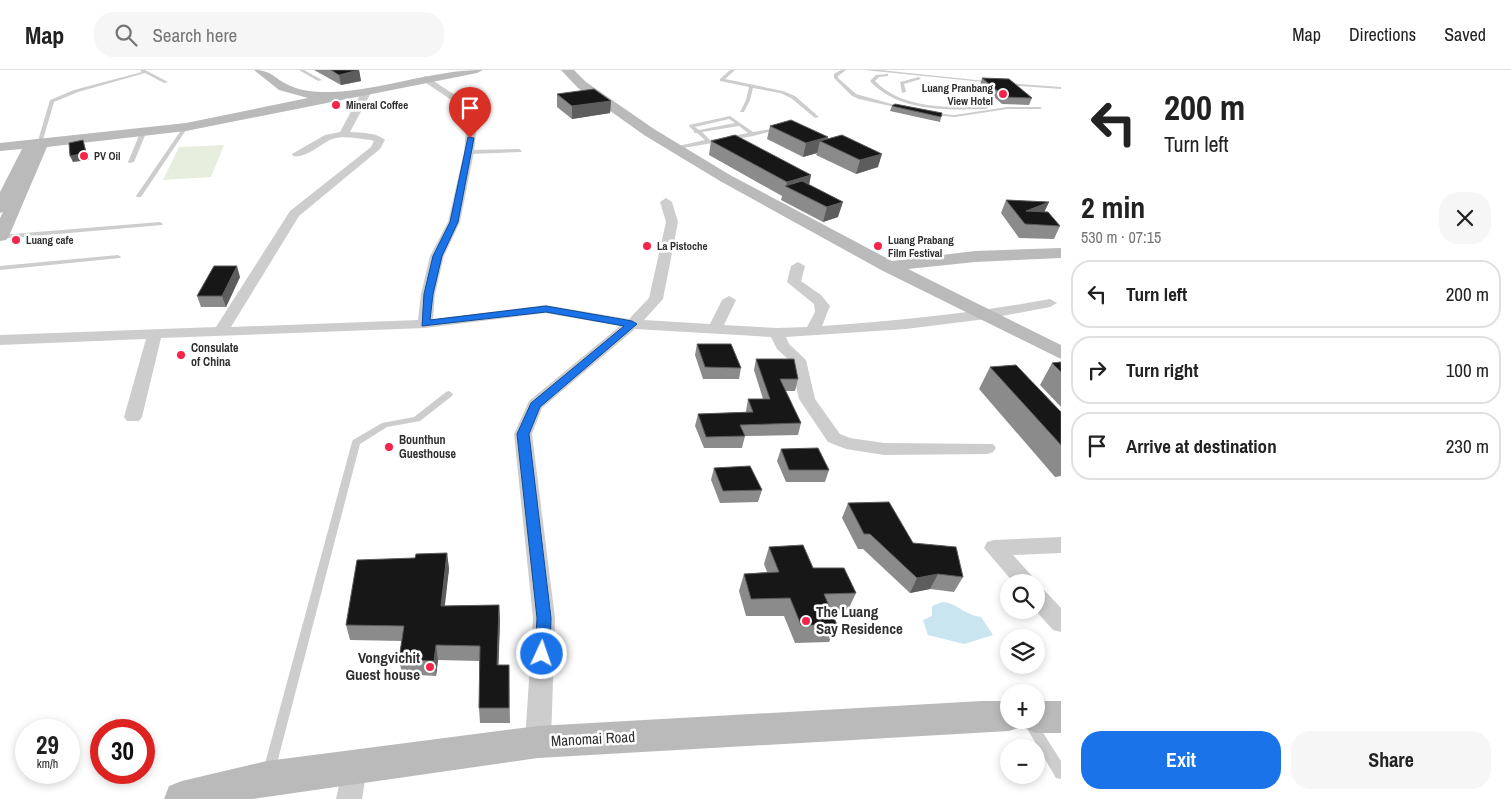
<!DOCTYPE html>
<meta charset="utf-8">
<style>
:root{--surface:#fff;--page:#f6f6f6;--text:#222;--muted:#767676;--line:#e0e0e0;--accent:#1a73e8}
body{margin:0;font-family:"Archivo Narrow",sans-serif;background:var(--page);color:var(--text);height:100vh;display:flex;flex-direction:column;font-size:19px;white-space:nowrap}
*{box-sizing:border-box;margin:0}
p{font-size:16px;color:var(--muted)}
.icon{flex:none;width:28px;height:28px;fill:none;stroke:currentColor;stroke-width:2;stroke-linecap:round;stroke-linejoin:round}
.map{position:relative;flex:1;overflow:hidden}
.panel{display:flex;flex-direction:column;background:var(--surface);width:450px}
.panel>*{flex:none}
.guide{background:#fff;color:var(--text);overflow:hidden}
.tools{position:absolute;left:1000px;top:504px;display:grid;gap:10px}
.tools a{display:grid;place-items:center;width:45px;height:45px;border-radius:50%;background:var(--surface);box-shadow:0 2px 8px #0003;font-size:25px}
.speed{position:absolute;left:15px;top:649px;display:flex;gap:10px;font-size:25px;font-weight:700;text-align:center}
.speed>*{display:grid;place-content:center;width:65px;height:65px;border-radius:50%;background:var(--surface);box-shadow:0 2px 8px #0003;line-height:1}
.speed small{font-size:12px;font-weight:400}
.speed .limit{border:8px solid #d22;background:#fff;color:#111}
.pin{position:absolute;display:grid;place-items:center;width:42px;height:42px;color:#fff;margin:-51px -21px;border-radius:50% 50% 50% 0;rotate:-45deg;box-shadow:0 0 5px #0007}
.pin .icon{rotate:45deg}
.me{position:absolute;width:55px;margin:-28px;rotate:3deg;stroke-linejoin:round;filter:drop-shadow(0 0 4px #0008)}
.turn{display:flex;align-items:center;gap:18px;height:105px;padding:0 20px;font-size:22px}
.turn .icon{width:65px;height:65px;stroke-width:2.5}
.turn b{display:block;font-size:35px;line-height:42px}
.round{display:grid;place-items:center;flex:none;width:52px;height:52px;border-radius:20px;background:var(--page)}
.overview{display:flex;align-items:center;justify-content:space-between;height:85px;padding:0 20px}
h1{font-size:30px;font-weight:700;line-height:38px}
.action{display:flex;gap:10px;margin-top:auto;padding:10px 20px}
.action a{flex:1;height:58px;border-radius:20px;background:var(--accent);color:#fff;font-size:20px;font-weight:700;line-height:58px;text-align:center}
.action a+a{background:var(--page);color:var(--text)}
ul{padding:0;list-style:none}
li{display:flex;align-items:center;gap:15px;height:68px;margin:0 10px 8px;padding:0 10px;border:2px solid var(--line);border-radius:20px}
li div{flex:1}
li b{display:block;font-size:19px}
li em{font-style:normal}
header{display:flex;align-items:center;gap:30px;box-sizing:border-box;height:70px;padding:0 25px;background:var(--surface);border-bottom:1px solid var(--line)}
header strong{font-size:24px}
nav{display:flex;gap:28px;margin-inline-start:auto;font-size:18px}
.search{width:350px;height:45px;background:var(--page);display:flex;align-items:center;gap:12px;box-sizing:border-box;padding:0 18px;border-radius:20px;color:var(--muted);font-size:19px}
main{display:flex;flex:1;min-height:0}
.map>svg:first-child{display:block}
</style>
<header>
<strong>Map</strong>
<div class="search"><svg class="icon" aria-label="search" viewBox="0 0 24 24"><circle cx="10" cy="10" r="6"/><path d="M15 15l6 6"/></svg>Search here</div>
<nav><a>Map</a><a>Directions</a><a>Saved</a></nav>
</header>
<main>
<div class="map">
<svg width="1061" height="729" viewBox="0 0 1061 729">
<rect width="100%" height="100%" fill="#fff"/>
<!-- green -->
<polygon fill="#e8eedd" points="224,75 211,107 163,110 179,77"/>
<!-- water -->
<g fill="#c8e5f0">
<polygon points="932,16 963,21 943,23 919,18"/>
<path d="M942 532C958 533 964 545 981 547L993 565 964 574 928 565 923 550 932 546V536Z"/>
</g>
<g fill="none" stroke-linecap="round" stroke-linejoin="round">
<!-- lane -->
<g fill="#cdcdcd" fill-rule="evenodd">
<polygon points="140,0 145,0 168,12 164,13 145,3 78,22 54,32 42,73 37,74 50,30 74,20 142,2"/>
<polygon points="299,0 304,0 322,10 318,11"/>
<polygon points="730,0 735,0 725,9 783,21 795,26 819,47 815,48 791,28 780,23 753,18 750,30 744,42 740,42 746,30 749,17 720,11 720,9"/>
<polygon points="841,0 846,0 838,6 838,8 856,24 906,38 904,39 859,29 852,26 834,8 834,4"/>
<polygon points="864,0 880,0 995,12 993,13"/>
<path d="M888 4V6L879 7 875 11C903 40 949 37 986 37L988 38 986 39C947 40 898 42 870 11L876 5Z"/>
<polygon points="919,7 921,9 904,14 906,22 902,23 900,12"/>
<polygon points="1006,13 1061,17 1061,19 1004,15"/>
<polygon points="1007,37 1040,37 1042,38 1040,39 1007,39 955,47 931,45 929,44 931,43 955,45"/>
<path d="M730 46 753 62 778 58 780 59 753 66 672 80 669 78 705 70 697 63H694V61L689 56V55ZM729 49 735 53 699 60 695 57ZM739 56 748 63 710 70 702 62Z"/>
<polygon points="184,56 188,57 141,127 137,127 136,126"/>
<polygon points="143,61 146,63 134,92 129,93 128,92 140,63"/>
<polygon points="519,79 522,81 521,82 469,84 466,82 469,80"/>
<polygon points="160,152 163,154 162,155 0,169 0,165"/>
<polygon points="118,185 121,187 120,188 0,200 0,196"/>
<polygon points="449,321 453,324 452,326 420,351 387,357 360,374 275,701 274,705 269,707 264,705 263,701 352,372 353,370 382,353 414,347 446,322"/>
<polygon points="1022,650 1035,650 1061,691 1061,709 1056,708"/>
</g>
<!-- street -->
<g fill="#cdcdcd" fill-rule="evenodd">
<path d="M426 6 478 40 474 82 460 152 444 186 435 224 433 249 545 235 629 249 649 228 666 152 660 132 666 128 672 132 678 152 663 229 644 250 710 254 722 230 729 226 736 230 724 255 777 258 807 257 815 242 814 234 787 212 791 196 798 192 805 196 801 211 821 225 830 236 822 256C899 251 974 243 1050 229L1057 233 1050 237 986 249 906 259 786 267 789 274 806 290 815 329 840 364 850 368 884 373 993 374 996 378 993 382 987 384 884 385 846 379 828 372 799 329 790 291 777 279 771 267 635 259 542 338 532 364 555 548 551 672 547 680 538 684 529 680 525 672 533 548 514 364 529 331 620 256 545 243 425 258 161 268 142 347 139 351H127L124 347 146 269 0 275V265L216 257 290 141 371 77 374 71 371 70C358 69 344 65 332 69 320 74 306 89 293 86L292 84 325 65 340 62 362 21 367 18 372 21 350 62C362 63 376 62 385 70L380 79 299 146 231 257 418 250 421 224 430 186 448 152 464 82 468 41 423 11V7Z"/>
<polygon points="1061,467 1061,483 1013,485 1032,506 1035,512 1013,512 984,478 987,472 994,470"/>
<polygon points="1036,517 1044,520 1061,538 1061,562 1053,560 1035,540"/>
<polygon points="354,684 363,688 367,697 362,729 336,729 345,688"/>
</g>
<!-- secondary -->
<g fill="#bababa" fill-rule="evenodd">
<path d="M254 0C273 0 275 10 291 16 303 22 319 22 332 22 383 20 432 0 483 0L477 3 186 61 47 77 9 166 6 170 0 171V148L3 142 0 143V122L22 79 0 81V73L186 53 308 28 279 20Z"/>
<polygon points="561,0 574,0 586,12 654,59 730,105 892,191 975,181 1061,178 1061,188 975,192 908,199 1061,275 1061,289 883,201 720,111 644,65 578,18"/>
<polygon points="982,631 1009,631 1009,650 1036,650 1036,631 1061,631 1061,663 1036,663 1024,658 1022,653 1021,657 1009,661 538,688 253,729 164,729 169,716 182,711 267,691 538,656"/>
</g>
</g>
<!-- wall -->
<g fill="#8b8b8b">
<polygon points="314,0 359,0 361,11 341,15"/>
<polygon points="982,8 1032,28 1029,35 1002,34 980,15"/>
<polygon points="557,24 611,31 610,43 572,49 557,37"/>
<polygon points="892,36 942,43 940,52 890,41"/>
<polygon points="770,56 828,69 878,97 856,104 816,85 817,83 803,87 767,69"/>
<polygon points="711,71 811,105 809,115 838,147 823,152 781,130 782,126 709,85"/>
<polygon points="1006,130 1049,132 1044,141 1060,156 1054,169 1019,168 1001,143"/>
<polygon points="240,207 226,237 201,237 197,226"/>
<polygon points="697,274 741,298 739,309 703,309 695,285"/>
<polygon points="756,289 798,309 795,321 785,321 801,353 798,365 745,366 742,378 704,378 695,356 698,344 746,342 746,341 748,329 763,329 754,300"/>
<polygon points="1061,292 1061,337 1040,315 1052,293"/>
<polygon points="990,297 1061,342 1061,406 1055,407 979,319"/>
<polygon points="781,379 829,400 825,412 786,412 777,391"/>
<polygon points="714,398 762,420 758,432 720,433 711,410"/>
<polygon points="848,433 913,473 963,507 954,522 930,519 910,523 863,479 858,479 842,448"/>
<polygon points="769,477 813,498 856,523 848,540 831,541 837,555 829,572 795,573 784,546 746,546 739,521 744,504 767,502 764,494"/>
<polygon points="447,483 449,499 444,536 499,535 500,551 498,595 509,595 510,653 480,653 479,638 479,591 438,590 436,606 402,604 399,589 402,571 350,570 346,555"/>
</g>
<!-- shaded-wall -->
<g fill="#5d5d5d">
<polygon points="359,0 361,11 341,15 339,5"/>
<polygon points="611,31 610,43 572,49 572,36"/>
<polygon points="828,67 826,74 820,71 817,83 803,87 806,73"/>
<polygon points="83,70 89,90 73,92 70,86"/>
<polygon points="882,84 878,97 856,104 860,90"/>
<polygon points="811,105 808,119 786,116 787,112"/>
<polygon points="843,132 838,147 823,152 827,137"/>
<polygon points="1049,132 1043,145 1026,141"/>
<polygon points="237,196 240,207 226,237 222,226"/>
<polygon points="447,483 449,499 443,552 441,536"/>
<polygon points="938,504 930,519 910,523 917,508"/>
<polygon points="499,535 500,551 498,611 497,595"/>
<polygon points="436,575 438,590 436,606 434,591"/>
</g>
<!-- building -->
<g fill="#171717" stroke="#5d5d5d">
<polygon points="331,0 359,0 339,5"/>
<polygon points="982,8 1009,9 1032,28 1005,27"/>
<polygon points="594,19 611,31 572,36 557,24"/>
<polygon points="895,34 942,43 941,47 892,36"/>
<polygon points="791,50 828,67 806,73 770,56"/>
<polygon points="735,65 811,105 787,112 711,71"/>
<polygon points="842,65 882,84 860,90 820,71"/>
<polygon points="83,70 86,83 70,86 69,73"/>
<polygon points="802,111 843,132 827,137 785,116"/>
<polygon points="1006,130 1049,132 1026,141 1048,142 1060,156 1025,154"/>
<polygon points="214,196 237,196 222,226 197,226"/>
<polygon points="697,274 731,274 741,298 705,297"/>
<polygon points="756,289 794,289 798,309 780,309 801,353 740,355 745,366 706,367 698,344 753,342 748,329 770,329"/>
<polygon points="1061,292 1061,302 1052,293"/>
<polygon points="1016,295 1061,342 1061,375 990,297"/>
<polygon points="818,378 829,400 789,400 781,379"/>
<polygon points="750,396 762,420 723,421 714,398"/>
<polygon points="889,432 913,473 956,477 963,507 938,504 917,508 870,464 864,464 848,433"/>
<polygon points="803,475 813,498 844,498 856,523 824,524 837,555 801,555 790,528 751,529 744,504 779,502 769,477"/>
<polygon points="447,483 441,536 499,535 497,595 509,595 509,638 479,638 480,576 436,575 434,591 399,589 404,556 346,555 357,490 415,488 416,484"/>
</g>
<!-- route -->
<polygon fill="#1a73e8" stroke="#114b97" points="468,67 474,68 458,152 442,186 433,224 430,250 546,236 632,251 637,254 540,337 529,364 551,548 550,584 548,588 542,590 537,588 535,584 537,548 517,364 531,333 624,256 546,242 422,256 424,224 433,186 450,152"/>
<!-- markers -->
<g fill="#f5244b" stroke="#fff" stroke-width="2">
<circle cx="1003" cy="24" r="5"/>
<circle cx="336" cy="35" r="5"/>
<circle cx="84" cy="86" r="5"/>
<circle cx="16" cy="170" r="5"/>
<circle cx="647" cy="176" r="5"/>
<circle cx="878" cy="176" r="5"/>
<circle cx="181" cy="285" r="5"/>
<circle cx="389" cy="377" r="5"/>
<circle cx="806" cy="551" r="5"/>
<circle cx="430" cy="597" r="5"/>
</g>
<g text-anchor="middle" stroke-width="5" stroke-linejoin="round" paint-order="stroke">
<!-- far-poi labels -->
<g font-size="11" font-weight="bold" fill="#303030" stroke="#fff" text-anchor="start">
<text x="993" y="22" text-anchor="end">Luang Pranbang<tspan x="993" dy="13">View Hotel</tspan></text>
<text x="346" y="39">Mineral Coffee</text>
<text x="94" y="90">PV Oil</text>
<text x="26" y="174">Luang cafe</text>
<text x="888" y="174">Luang Prabang<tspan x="888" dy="13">Film Festival</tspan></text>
<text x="657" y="180">La Pistoche</text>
</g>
<!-- poi labels -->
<g font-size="12" font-weight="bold" fill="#303030" stroke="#fff" text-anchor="start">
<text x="191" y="282">Consulate<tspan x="191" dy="14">of China</tspan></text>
<text x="399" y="374">Bounthun<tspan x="399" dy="14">Guesthouse</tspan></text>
</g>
<!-- near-poi labels -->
<g font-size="15" font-weight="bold" fill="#303030" stroke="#fff" text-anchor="start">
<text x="816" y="547">The Luang<tspan x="816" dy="17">Say Residence</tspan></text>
<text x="420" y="593" text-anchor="end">Vongvichit<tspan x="420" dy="17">Guest house</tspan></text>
</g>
<!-- near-street labels -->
<g font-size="15" fill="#303030" stroke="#fff">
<text transform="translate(593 669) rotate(-3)" y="5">Manomai Road</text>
</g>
</g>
</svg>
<div class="tools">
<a><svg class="icon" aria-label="search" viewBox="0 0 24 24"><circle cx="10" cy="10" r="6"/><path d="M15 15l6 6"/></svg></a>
<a><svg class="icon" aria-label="layers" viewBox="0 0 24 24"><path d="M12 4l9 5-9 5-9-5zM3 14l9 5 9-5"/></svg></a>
<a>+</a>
<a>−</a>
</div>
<div class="speed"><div>29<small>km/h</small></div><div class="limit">30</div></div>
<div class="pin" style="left:470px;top:68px;background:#d93025"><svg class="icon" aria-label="arrive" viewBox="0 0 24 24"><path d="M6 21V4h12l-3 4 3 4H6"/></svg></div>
<svg class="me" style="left:542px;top:584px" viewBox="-20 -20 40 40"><circle r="17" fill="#1a73e8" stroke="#fff" stroke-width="3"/><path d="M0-11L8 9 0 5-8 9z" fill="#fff"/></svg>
</div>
<section class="panel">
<div class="guide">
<div class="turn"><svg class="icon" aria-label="left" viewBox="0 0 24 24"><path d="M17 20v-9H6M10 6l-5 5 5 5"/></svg><div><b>200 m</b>Turn left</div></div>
</div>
<div class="overview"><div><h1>2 min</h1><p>530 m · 07:15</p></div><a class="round"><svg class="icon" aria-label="close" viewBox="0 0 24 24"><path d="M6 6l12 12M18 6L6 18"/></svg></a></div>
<ul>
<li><svg class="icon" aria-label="left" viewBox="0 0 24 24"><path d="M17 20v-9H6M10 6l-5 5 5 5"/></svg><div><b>Turn left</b></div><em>200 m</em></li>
<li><svg class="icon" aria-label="right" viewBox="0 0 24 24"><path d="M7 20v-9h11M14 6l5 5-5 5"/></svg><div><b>Turn right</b></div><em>100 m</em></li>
<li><svg class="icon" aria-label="arrive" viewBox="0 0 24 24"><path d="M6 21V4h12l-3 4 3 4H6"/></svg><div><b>Arrive at destination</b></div><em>230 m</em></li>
</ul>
<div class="action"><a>Exit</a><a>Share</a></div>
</section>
</main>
